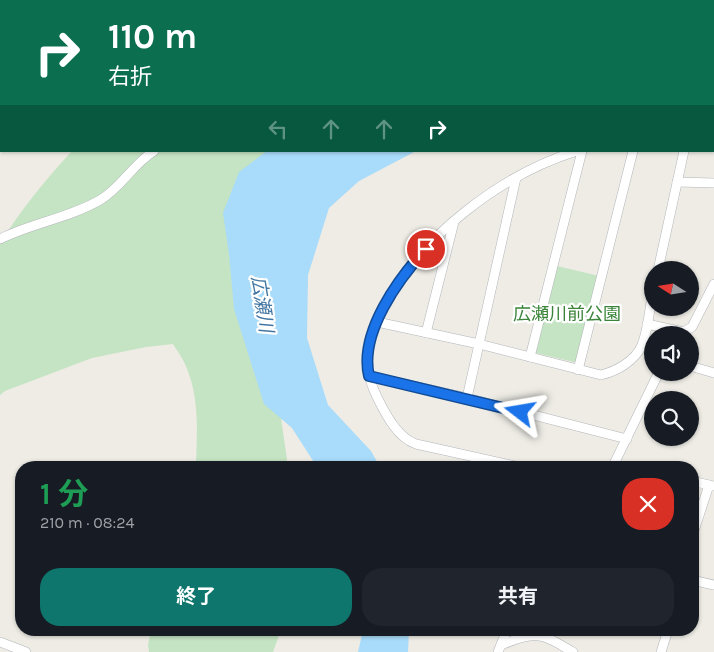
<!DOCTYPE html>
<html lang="ja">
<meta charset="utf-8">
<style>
:root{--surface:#171b24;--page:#20242c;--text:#f1f3f6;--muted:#9ea1a6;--accent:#0f766e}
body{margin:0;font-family:Karla,"Noto Sans JP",sans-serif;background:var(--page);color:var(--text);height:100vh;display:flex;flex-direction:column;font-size:19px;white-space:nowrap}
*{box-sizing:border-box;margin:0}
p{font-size:16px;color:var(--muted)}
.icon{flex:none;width:28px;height:28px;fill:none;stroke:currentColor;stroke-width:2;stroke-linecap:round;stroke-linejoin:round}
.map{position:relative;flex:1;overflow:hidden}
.side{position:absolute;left:15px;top:461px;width:684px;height:175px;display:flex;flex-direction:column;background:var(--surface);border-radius:20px;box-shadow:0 1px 4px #0004}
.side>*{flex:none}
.top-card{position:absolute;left:0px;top:0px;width:715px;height:152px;box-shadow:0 1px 4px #0004;background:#0b6e4f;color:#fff;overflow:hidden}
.needle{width:32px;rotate:282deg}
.controls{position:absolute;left:644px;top:261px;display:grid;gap:10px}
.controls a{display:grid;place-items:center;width:55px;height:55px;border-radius:50%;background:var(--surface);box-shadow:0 1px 4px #0004;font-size:25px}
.pin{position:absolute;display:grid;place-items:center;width:42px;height:42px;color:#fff;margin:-21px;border:2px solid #fff;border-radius:50%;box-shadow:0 1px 5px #0007}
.me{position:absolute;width:55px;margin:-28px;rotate:284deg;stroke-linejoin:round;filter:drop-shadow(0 0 4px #0008)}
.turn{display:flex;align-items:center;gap:18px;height:105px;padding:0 25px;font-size:22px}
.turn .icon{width:65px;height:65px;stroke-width:2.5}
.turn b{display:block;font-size:35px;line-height:42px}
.lanes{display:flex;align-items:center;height:48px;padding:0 25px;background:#0003;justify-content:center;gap:25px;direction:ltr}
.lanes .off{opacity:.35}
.round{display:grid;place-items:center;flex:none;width:52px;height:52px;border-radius:20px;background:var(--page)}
.headline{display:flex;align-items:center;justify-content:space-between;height:85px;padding:0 25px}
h1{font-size:30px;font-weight:700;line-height:38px;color:#1e9e55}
.action{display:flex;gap:10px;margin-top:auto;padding:10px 25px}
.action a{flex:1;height:58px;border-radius:20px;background:var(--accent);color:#fff;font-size:20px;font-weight:700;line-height:58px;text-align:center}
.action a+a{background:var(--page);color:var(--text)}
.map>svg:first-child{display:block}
</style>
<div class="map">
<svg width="714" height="652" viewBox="0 0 714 652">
<rect width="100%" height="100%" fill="#eeece5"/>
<!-- green -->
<g fill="#c5e4c3">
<path d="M72 151H393L329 188 294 280 280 411 288 467H196C197 432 200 397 185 364 182 357 177 351 173 344L146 347 92 358 5 391 0 395V243C21 210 45 180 72 151Z"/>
<polygon points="557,266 599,276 578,363 536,353"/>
<polygon points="151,630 281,630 273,652 149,652 148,645"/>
</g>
<!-- water -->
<g fill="#a9dbfa">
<polygon points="267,151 416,151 359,181 329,208 308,275 307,338 328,405 371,451 380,467 317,467 292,428 264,404 234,309 229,254 223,213 239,172"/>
<polygon points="363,630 409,630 408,652 358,652"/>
</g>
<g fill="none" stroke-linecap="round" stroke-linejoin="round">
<!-- street casing -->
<g stroke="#b2b5b9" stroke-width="10">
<g id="street">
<polyline points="358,1 360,0"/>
<polyline points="677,182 714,183"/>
<path d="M0 239C32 223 69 218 100 200 121 188 133 164 154 151"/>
<polyline points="658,270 684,151"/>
<path d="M377 322 479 344 601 375C617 371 635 361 642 345 648 330 649 313 652 297"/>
<polyline points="647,324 683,332 692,327 714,284"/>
<polyline points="426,333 454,222"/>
<polyline points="530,357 582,151"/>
<polyline points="690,366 714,373"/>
<polyline points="578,370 633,151"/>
<polyline points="369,376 467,398 627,439"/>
<polyline points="467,398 516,178"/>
<path d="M524 468 416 444C398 438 386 415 378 399 373 389 368 377 368 366 367 345 374 327 383 308 419 237 502 174 577 151"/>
<polyline points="612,468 659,372"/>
<polyline points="696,482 713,486"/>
<polyline points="692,537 709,485"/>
<polyline points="692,580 714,585"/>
<polyline points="0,642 26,652"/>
<path d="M501 645C514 640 530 633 544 637 554 640 564 647 573 652"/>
<polyline points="498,652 507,630"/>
<polyline points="661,652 668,630"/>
</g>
</g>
<!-- street -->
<use href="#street" stroke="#fff" stroke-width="9"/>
</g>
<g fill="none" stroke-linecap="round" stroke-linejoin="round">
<!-- route casing -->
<g stroke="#114b97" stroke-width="12">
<path id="route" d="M426 249C398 279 359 333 369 376L520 412"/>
</g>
<!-- route -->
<use href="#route" stroke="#1a73e8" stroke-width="9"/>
</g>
<g text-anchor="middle" stroke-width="4.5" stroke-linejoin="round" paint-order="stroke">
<!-- park labels -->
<g font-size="18" fill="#3b853b" stroke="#fff">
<text x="567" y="320">広瀬川前公園</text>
</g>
<!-- water labels -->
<g font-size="19" font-style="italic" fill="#4377a3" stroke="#fff">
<text transform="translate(263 304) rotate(81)" y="7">広瀬川</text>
</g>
</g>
</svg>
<div class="controls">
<a><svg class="needle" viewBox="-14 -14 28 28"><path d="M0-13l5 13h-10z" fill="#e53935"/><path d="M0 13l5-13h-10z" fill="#9ea1a6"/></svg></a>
<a><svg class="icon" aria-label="sound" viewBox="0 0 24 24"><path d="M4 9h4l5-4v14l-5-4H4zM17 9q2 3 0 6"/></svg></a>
<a><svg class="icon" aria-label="search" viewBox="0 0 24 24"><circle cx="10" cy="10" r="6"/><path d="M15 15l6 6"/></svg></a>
</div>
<div class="pin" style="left:426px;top:249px;background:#d93025"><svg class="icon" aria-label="arrive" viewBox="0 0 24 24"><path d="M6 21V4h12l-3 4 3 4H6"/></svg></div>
<svg class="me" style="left:520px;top:412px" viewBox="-20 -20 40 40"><path d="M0-17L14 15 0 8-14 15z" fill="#1a73e8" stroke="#fff" stroke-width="4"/></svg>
<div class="top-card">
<div class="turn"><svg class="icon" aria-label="right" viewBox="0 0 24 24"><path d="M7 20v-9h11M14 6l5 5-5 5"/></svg><div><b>110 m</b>右折</div></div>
<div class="lanes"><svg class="icon off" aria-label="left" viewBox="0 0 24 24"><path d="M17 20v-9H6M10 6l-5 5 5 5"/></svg><svg class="icon off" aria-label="ahead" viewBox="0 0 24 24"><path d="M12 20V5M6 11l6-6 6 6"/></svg><svg class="icon off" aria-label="ahead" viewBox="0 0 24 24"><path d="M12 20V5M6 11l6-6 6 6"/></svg><svg class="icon" aria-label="right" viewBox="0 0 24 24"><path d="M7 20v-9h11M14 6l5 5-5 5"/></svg></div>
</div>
<section class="side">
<div class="headline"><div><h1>1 分</h1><p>210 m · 08:24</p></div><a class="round" style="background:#d93025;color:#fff"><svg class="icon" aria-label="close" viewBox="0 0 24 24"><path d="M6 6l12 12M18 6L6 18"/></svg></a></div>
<div class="action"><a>終了</a><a>共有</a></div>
</section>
</div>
